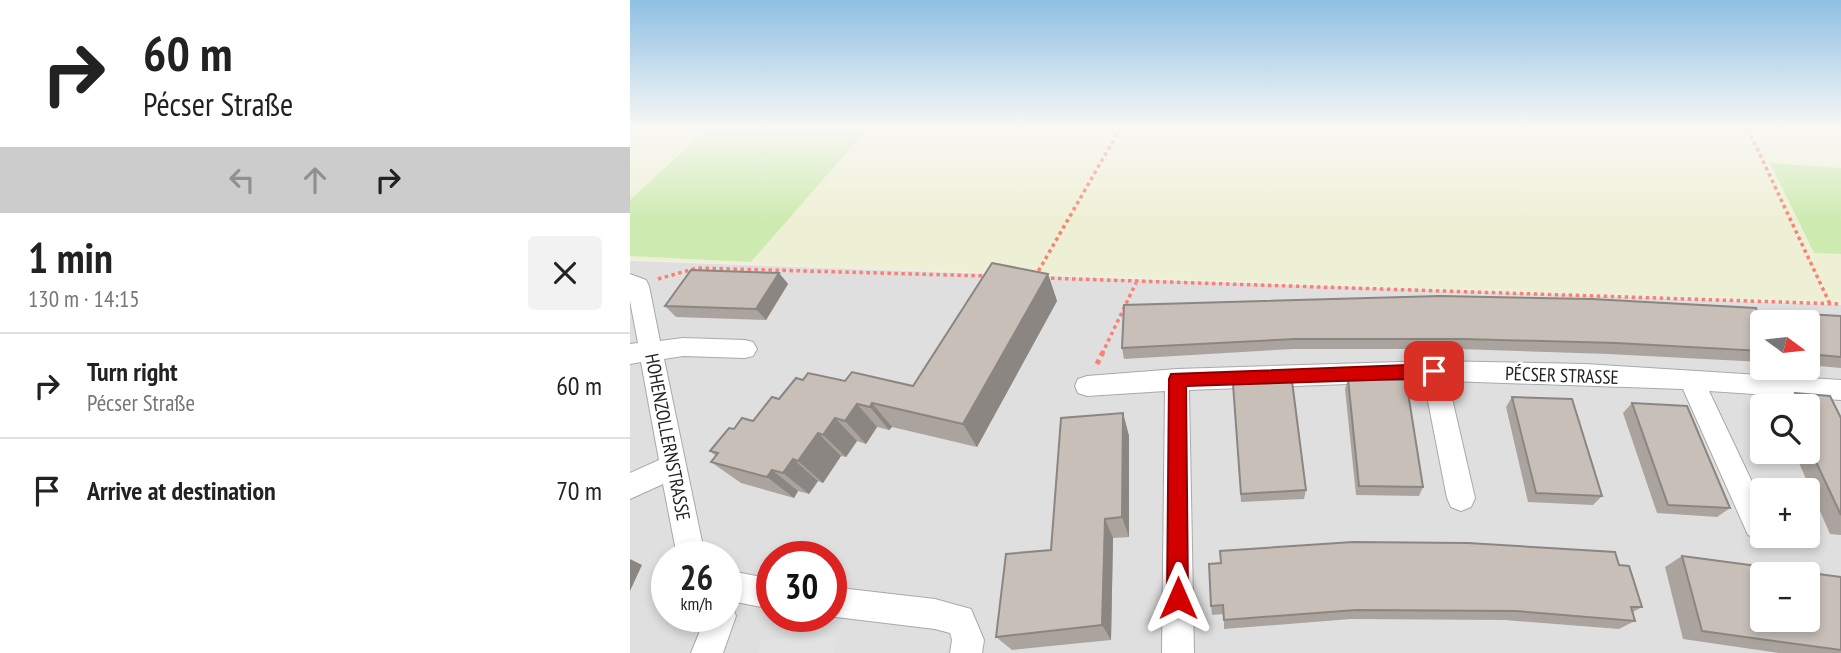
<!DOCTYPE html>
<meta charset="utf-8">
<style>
:root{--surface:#fff;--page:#f2f2f2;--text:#222;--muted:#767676;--line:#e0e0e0}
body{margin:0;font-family:"PT Sans Narrow",sans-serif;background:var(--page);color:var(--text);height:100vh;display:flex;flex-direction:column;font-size:26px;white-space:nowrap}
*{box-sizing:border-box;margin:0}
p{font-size:23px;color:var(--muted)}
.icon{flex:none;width:38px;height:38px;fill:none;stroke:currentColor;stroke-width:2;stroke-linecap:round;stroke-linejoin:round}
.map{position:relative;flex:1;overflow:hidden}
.side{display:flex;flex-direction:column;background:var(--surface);width:630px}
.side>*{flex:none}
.hud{background:#fff;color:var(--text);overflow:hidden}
.needle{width:46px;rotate:105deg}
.controls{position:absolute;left:1120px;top:310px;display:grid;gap:14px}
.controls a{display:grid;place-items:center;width:70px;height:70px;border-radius:7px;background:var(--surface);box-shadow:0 4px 10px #0003;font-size:35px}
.speed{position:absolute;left:21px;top:541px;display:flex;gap:14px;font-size:35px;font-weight:700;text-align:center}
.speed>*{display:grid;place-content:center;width:91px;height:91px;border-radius:50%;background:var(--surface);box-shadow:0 4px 10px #0003;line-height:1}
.speed small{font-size:18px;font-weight:400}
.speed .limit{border:10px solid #d22;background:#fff;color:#111}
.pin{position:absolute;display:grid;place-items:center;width:60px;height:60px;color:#fff;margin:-30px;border-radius:14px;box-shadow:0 4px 10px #0006}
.me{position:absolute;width:77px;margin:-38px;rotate:0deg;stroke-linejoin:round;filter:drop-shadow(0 0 5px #0008)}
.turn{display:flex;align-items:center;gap:24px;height:147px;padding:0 28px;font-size:32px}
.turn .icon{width:91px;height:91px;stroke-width:2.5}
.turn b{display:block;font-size:49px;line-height:60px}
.lanes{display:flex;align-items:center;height:66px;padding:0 28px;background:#0003;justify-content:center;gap:35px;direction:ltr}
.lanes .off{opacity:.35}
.round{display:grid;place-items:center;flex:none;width:74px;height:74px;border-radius:7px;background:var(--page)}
.summary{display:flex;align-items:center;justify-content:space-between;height:119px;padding:0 28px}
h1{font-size:42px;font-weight:700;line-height:52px}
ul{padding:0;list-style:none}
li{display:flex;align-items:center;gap:21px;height:105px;padding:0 28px;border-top:2px solid var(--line)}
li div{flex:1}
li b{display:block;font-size:26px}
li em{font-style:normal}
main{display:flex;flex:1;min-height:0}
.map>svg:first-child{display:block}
</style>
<main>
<section class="side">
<div class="hud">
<div class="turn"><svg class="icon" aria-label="right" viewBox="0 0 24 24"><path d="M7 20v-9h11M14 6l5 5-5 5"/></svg><div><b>60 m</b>Pécser Straße</div></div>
<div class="lanes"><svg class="icon off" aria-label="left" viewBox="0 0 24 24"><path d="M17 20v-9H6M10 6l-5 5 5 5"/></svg><svg class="icon off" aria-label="ahead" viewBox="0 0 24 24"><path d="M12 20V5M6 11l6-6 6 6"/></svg><svg class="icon" aria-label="right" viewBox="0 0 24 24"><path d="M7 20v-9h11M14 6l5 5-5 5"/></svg></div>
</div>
<div class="summary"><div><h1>1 min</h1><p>130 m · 14:15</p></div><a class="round"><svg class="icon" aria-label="close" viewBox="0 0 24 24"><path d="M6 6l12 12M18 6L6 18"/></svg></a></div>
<ul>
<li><svg class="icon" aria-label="right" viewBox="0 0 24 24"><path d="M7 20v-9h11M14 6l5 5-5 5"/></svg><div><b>Turn right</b><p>Pécser Straße</p></div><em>60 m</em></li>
<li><svg class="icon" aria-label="arrive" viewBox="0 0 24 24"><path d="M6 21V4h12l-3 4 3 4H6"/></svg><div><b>Arrive at destination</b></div><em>70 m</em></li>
</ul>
</section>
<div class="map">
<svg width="1211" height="653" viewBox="0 0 1211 653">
<rect width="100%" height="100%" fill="#f2efe9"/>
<!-- residential -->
<path fill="#e0dfdf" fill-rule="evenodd" d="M0 261 1211 305V653H0ZM1132 322H1178V368H1132ZM1132 406H1178V452H1132ZM1132 490H1178V536H1132ZM37 556H96V616H37ZM142 556H201V616H142ZM1132 574H1178V620H1132Z"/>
<!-- farmland -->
<polygon fill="#eef0d5" points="0,129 1211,129 1211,168 1141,164 1184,253 1211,254 1211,303 0,260"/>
<!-- grass -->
<g fill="#cdebb0">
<polygon points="77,129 237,129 121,262 0,256 0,200"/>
<polygon points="1140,163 1211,168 1211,254 1184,253"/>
</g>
<!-- parking -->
<polygon fill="#e2e2e2" points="208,636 203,653 128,653 132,640"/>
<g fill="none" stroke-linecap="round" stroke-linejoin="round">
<!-- minor casing -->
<g stroke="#a9a9a9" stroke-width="2">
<g id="minor">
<polygon points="0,274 16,280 19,286 30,341 53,338 115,340 123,342 127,349 123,356 115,358 53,356 34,359 75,556 47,556 33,484 0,499 0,473 29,460 11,362 0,364 0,344 8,343 0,301"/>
<polygon points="802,361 955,364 1211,380 1211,400 1079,391 1132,503 1132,536 1136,536 1128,539 1118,535 1053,389 818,381 845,498 841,507 831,511 821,507 817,498 794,381 559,390 564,653 532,653 535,391 457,396 448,393 445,386 448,379 457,376 547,369"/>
<polygon points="96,570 142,579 142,609 96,600"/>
<polygon points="201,587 305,599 341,609 354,640 352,653 320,653 322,640 320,633 305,629 198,616 201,616"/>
<polygon points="96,603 102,605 106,616 93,653 61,653 76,616 96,616"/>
</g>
</g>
<!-- path-far1 -->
<g stroke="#fa8072" stroke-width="3.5" stroke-dasharray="3.5 3.5" stroke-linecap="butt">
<polyline points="1118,129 1200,304"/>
<polyline points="405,277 490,129"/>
<polyline points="414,278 1211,304"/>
<polyline points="28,279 67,268 357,276"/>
<polyline points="472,354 506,283"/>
</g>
<!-- path -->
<polyline stroke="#fa8072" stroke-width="5" stroke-dasharray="4.5 4.5" stroke-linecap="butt" points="467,364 473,352"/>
<!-- minor -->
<use href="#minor" fill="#fff" fill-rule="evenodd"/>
</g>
<!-- wall -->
<g fill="#aba49e">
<polygon points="149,273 158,284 136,320 46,317 35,306"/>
<polygon points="418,274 427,301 347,447 262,427 259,430 247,427 236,444 227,441 216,457 211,456 193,483 188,481 179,494 168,491 164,498 111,483 81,462 86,456 80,451 104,429 123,421 173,380 215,381 283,386"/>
<polygon points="1127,311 1211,316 1211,368 1178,365 1178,322 1132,322 1132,362 978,354 828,349 663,349 494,359 492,348"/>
<polygon points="718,379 793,487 789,496 726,495 715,389"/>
<polygon points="603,384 676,490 674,499 611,502"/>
<polygon points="1165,393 1211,418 1211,535 1200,534 1166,456 1172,452 1178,452 1178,406 1153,406 1152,403"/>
<polygon points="882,397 972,496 963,505 898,502 876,407"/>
<polygon points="1002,403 1100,508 1087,517 1027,513 993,413"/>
<polygon points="493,413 499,436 499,537 483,538 481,640 382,650 366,637 421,550"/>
<polygon points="1052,556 1211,577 1211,653 1149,653 1053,639 1035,567"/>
<polygon points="989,565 1012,607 1003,612 1005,621 989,629 875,620 721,619 594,629 594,614 582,615 581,606"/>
</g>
<!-- shaded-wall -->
<g fill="#8b8681">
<polygon points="149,273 158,284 136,320 126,309"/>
<polygon points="418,274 427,301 347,447 333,424"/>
<polygon points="242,403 262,427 259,430 240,407"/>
<polygon points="227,404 247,427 236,444 215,421"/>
<polygon points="493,413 499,436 499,537 492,517"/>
<polygon points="205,418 227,441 216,457 193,435"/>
<polygon points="188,433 211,456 193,483 168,461"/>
<polygon points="163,459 188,481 179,494 153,473"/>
<polygon points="142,470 168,491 164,498 137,477"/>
<polygon points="475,519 483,538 481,640 472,625"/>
<polygon points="0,559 12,565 0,591"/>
</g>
<!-- building -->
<g fill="#c7bfb8" stroke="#8b8681" stroke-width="2" fill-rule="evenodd">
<polygon points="362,263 418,274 333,424 242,403 240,407 227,404 215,421 205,418 193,435 188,433 168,461 163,459 153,473 142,470 137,477 81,462 88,453 80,451 99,428 104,429 112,418 123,421 142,397 149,399 166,378 173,380 178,373 215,381 222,372 283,386"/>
<polygon points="61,270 149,273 126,309 35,306"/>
<polygon points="810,296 962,299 1126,308 1127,311 1211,316 1211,357 1178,354 1178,322 1132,322 1132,351 986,343 833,339 665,339 492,348 494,305"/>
<polygon points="718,379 776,380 793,487 729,486"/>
<polygon points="662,381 676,490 611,494 603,384"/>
<polygon points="1165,393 1200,396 1211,418 1211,515 1179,447 1188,448 1178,423 1178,406 1170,406"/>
<polygon points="882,397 942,399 972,496 906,493"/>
<polygon points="1002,403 1057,406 1100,508 1038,505"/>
<polygon points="493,413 492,517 475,519 472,625 366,637 376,554 421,550 431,418"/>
<polygon points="723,542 838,543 985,552 989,565 999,566 1012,607 1001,607 1005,621 886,611 726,610 594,620 593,605 581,606 579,564 591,563 590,551"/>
<path d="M1052 556 1211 577V650L1072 631ZM1132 574H1178V620H1132Z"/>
</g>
<!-- sky -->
<linearGradient id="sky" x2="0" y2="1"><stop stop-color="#8fc0e4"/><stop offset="0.58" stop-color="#f9f8f5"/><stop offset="1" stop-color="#f9f8f5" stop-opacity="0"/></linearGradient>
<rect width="1211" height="221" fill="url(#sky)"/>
<!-- route -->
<polygon fill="#d40000" stroke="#8a0000" stroke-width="2" points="804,364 810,366 812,371 810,376 804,378 556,386 558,598 555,606 548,609 540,606 537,598 539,379 541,374"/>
<g text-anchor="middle" stroke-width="5" stroke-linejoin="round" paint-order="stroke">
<!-- street labels -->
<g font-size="19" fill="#222" stroke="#fff">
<text transform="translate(932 375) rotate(2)" y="7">PÉCSER STRASSE</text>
<text transform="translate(38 437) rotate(79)" y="7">HOHENZOLLERNSTRASSE</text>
</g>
</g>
</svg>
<div class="controls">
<a><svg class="needle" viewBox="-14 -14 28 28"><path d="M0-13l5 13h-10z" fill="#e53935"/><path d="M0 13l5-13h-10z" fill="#767676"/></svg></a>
<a><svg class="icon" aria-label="search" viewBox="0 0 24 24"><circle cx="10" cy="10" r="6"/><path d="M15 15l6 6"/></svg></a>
<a>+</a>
<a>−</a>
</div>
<div class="speed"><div>26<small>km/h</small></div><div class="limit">30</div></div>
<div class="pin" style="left:804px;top:371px;background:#d93025"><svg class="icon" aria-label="arrive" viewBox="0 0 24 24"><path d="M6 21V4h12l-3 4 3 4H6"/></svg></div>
<svg class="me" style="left:548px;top:598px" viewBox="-20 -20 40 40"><path d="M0-17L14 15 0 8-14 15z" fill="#d40000" stroke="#fff" stroke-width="4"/></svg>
</div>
</main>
